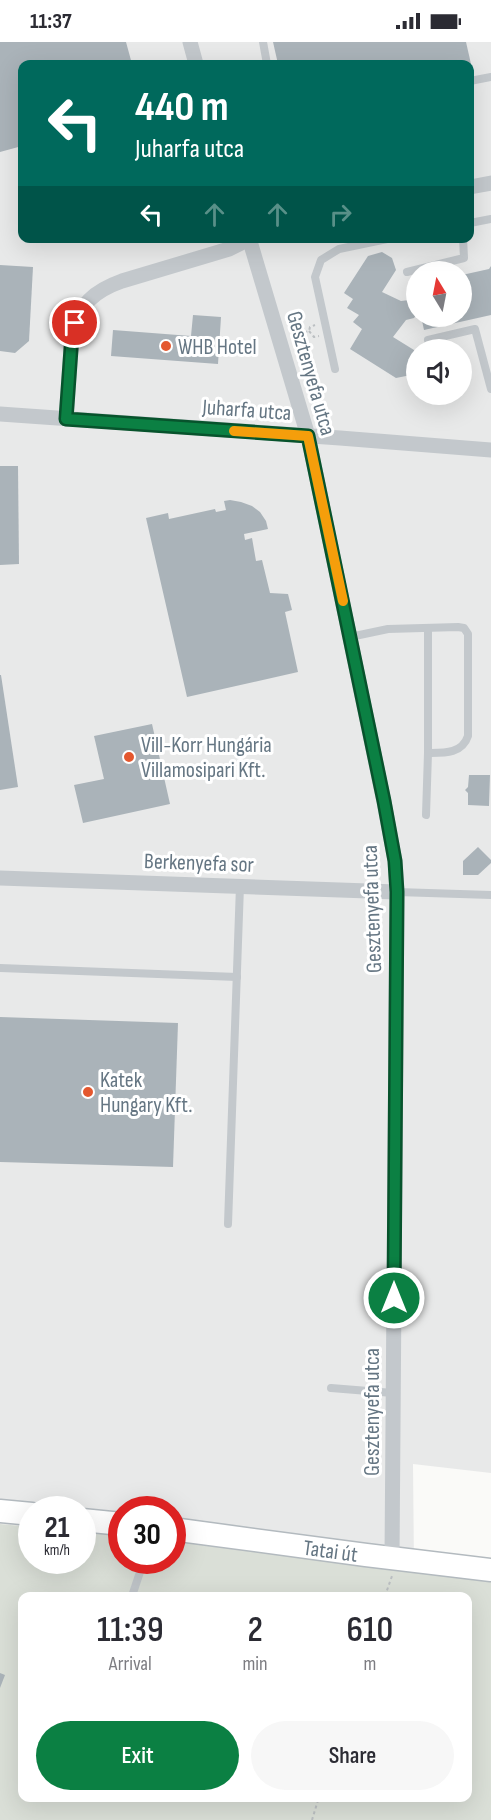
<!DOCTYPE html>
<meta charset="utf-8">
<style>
:root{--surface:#fff;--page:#f7f7f7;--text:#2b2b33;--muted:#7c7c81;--accent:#0b8043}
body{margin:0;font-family:"Sofia Sans Condensed",sans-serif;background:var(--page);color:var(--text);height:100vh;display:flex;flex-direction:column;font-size:22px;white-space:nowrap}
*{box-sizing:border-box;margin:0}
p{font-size:20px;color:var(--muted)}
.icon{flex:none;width:33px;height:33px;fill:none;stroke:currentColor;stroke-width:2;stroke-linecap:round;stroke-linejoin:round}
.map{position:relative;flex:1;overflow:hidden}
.details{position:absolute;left:18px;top:1550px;width:454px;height:210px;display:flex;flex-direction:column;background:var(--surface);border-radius:12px;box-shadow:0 6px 24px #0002}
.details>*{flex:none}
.hud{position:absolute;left:18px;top:18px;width:456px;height:183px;border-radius:12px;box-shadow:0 6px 24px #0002;background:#00695c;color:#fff;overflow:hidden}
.needle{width:39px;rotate:350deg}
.tools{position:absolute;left:406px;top:219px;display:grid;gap:12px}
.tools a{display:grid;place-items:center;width:66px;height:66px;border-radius:50%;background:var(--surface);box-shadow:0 6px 24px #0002;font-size:30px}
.speed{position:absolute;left:18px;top:1454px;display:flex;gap:12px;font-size:30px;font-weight:700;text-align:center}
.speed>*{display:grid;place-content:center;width:78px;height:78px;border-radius:50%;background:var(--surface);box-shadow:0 6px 24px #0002;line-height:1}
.speed small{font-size:15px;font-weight:400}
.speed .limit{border:9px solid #d22;background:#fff;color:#111}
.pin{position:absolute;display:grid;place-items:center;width:51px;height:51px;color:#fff;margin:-26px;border:3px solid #fff;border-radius:50%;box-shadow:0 2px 6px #0007}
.me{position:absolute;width:66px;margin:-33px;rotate:0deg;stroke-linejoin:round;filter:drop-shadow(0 0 4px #0008)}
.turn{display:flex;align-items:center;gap:21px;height:126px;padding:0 18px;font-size:27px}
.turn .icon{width:78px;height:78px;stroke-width:2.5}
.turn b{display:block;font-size:42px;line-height:51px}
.lanes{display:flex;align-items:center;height:57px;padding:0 18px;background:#0003;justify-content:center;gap:30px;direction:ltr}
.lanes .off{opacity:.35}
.eta{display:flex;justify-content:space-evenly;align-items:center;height:102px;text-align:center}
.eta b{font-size:36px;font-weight:600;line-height:42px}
.action{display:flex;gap:12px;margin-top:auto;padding:12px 18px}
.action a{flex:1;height:69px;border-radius:36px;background:var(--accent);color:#fff;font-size:24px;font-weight:600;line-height:69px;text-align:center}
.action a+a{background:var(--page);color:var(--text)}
.status{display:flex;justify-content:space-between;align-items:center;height:42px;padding:0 30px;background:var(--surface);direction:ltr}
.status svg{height:16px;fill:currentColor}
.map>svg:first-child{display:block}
</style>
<div class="status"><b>11:37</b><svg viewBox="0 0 49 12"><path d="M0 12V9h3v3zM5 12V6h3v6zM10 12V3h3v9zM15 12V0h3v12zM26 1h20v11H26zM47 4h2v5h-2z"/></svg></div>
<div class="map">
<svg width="491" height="1778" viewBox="0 0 491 1778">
<rect width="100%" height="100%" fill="#fafaf8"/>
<!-- built -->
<path fill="#e8e9e9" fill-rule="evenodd" d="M0 0H491V1431L413 1422 414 1525 393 1526 173 1499 172 1467H122L121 1493 83 1490 82 1467H32L31 1485 0 1482ZM22 22H470V196H22ZM417 230H462V274H417ZM417 308H462V352H417Z"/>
<!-- green -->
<path fill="#dadfd7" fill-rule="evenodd" d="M0 1482 31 1485 32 1518H82L83 1490 121 1493 122 1518H172L173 1499 393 1526 491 1532V1778H0ZM22 1554H468V1755H22Z"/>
<!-- building -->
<g fill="#aab3b9">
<polygon points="0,0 126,0 132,22 22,22 22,104 0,110"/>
<polygon points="273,0 466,0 471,22 278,22"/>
<polygon points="382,210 392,216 396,228 382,250 401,259 409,258 417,261 417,272 414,276 406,278 393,295 414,308 417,317 417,325 411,333 396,336 350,307 362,287 353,280 359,273 347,266 353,257 344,251 368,214"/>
<polygon points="0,223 33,225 29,299 15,311 0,309"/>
<polygon points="491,224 491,273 424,288 421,274 462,274 462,233 489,227"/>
<polygon points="193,273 221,275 218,322 111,314 113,288 191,294"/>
<polygon points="0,424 18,424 19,522 0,523"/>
<polygon points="230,458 241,460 252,464 260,470 266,479 268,487 244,492 245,498 252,496 256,519 262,518 270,551 288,552 292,568 285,570 298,630 187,655 146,476 168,471 169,477 215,467 216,470 226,468 224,459"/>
<polygon points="0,633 1,633 18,745 0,748"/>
<polygon points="152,682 170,762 83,781 74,743 104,737 94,694"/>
<polygon points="469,733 490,733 489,764 468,763 468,751 465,748 468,745"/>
<polygon points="478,805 491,818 491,821 478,833 463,833 463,819"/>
<polygon points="0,975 178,981 173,1125 0,1120"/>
<polygon points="0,1631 5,1633 0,1646"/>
</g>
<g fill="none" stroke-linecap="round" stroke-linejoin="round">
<!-- secondary casing -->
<g stroke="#b3babf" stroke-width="25">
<g id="secondary">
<polyline points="0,1469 32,1472"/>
<polyline points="82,1478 122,1482"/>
<path id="s1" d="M172 1487 366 1513 491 1528"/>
</g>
</g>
<!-- path -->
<g stroke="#bbbfc2" stroke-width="2" stroke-dasharray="3 3" stroke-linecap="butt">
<polyline points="309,289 314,295 319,294"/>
<polyline points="293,294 309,289 310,285 315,283"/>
<polyline points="385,1554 392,1534"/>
<polyline points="312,1778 319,1755"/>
</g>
<!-- lane -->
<g stroke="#c3c8cc" stroke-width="8">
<polyline points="263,0 267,22"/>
<polyline points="470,39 491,35"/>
<polyline points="470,181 491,177"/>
<polyline points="407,230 464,216 463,196"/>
<polyline points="428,298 475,287 491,347"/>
<polyline points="335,327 315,235 321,218 339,207 392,196"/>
<path d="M350 595 388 587 458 585 464 586 468 592V694C462 712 444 711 428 711V587"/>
<polyline points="426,773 428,711"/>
<polyline points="397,850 491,853"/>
<polyline points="0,926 237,935"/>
<polyline points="228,1182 240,844"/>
<polyline points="331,1346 393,1351"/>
<polyline points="132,1554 144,1518"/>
</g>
<!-- street -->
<g stroke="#c3c8cc" stroke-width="15">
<polyline points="190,0 196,22"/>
<polyline points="470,145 491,141"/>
<polyline points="249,196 308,394 384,760 395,819 397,850 392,1516"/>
<polyline points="0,372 340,396 491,408"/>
<path d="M66 377 72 293C79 262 94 249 122 239L229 207 251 196"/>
<polyline points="0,836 397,850"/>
</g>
<!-- secondary -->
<use href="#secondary" stroke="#fff" stroke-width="22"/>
</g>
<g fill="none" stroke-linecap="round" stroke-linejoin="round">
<!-- route casing -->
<g stroke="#07532c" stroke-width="15">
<polyline id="route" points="75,281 72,293 66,377 308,394 384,759 395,819 397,850 394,1256"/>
</g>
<!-- route -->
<use href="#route" stroke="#0b8043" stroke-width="10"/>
<!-- slow -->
<polyline stroke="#f59e0b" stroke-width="10" points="234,389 308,394 343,559"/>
</g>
<!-- markers -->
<g fill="#e4572e" stroke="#fff" stroke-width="2">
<circle cx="166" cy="304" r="6"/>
<circle cx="129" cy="715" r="6"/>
<circle cx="88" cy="1050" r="6"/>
</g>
<g text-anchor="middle" stroke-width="6" stroke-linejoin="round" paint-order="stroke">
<!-- poi labels -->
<g font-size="22" fill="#657683" stroke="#fff" text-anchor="start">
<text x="178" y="312">WHB Hotel</text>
<text x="141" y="710">Vill-Korr Hungária<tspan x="141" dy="25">Villamosipari Kft.</tspan></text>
<text x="100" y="1045">Katek<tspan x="100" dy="25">Hungary Kft.</tspan></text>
</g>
<!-- street labels -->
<g font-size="22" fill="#657683" stroke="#fff">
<text transform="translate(312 331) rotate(74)" y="8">Gesztenyefa utca</text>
<text transform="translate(247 367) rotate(4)" y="8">Juharfa utca</text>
<text transform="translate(199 820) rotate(2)" y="8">Berkenyefa sor</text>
<text transform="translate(371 867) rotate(-92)" y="8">Gesztenyefa utca</text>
<text transform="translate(371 1370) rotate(-90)" y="8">Gesztenyefa utca</text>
<text dy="8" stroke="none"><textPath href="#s1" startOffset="160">Tatai út</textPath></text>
</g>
</g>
</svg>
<div class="tools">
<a><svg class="needle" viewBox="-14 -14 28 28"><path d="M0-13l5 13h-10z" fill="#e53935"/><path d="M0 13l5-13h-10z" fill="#7c7c81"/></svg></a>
<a><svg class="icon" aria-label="sound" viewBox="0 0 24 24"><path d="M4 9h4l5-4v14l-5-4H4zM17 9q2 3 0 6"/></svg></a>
</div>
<div class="speed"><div>21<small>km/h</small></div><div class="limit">30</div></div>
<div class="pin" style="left:75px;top:281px;background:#d93025"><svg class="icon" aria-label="arrive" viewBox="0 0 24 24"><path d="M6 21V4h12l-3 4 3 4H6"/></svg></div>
<svg class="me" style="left:394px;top:1256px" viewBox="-20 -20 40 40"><circle r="17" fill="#0b8043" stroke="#fff" stroke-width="3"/><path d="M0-11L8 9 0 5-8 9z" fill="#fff"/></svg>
<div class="hud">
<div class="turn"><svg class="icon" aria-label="left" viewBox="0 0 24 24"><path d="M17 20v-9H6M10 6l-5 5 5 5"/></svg><div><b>440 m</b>Juharfa utca</div></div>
<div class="lanes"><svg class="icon" aria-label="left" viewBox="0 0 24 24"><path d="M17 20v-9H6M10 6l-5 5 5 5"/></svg><svg class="icon off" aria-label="ahead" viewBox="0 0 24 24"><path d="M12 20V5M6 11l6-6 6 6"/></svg><svg class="icon off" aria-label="ahead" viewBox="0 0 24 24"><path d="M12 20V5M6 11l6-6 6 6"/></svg><svg class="icon off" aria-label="right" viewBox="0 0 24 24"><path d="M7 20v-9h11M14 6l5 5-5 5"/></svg></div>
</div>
<section class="details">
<div class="eta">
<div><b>11:39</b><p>Arrival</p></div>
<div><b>2</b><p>min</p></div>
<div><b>610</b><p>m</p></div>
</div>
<div class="action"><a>Exit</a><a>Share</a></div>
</section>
</div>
